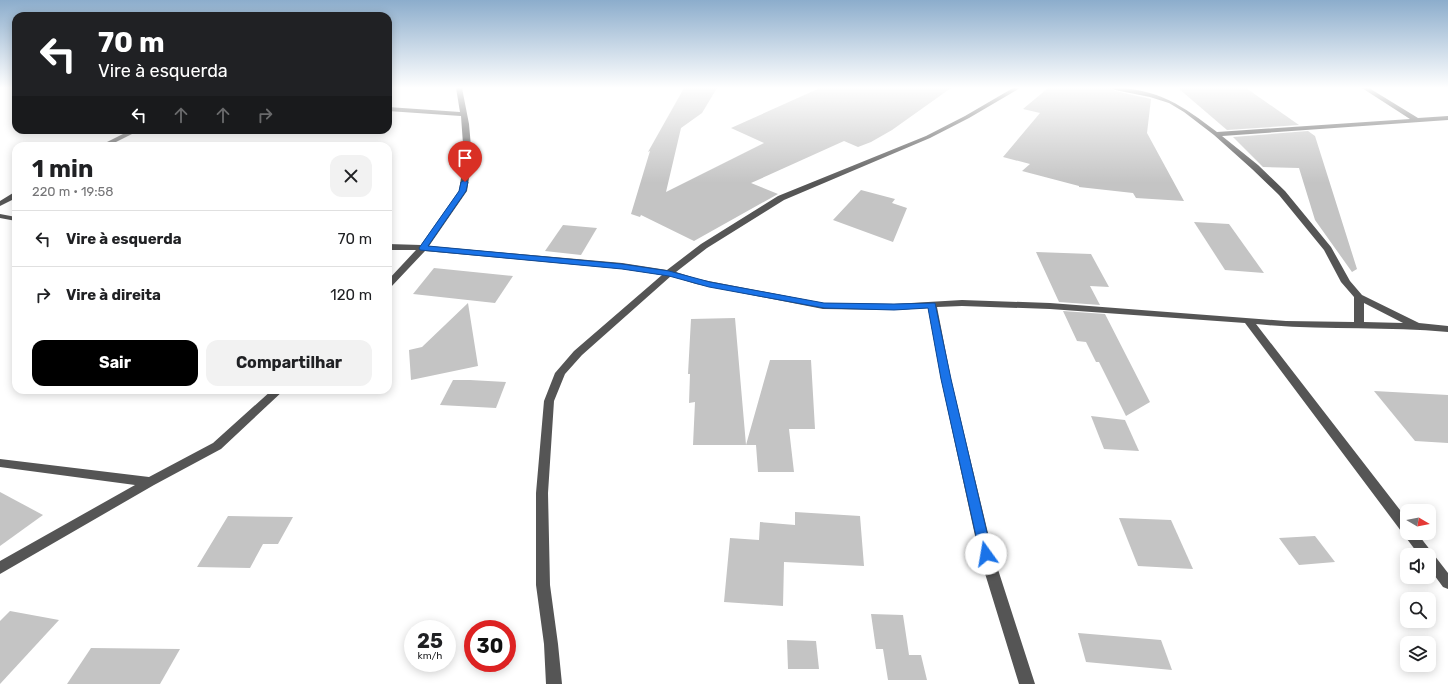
<!DOCTYPE html>
<html lang="pt">
<meta charset="utf-8">
<style>
:root{--surface:#fff;--page:#f2f2f2;--text:#202124;--muted:#757577;--line:#e0e0e0;--accent:#000}
body{margin:0;font-family:Rubik,sans-serif;background:var(--page);color:var(--text);height:100vh;display:flex;flex-direction:column;font-size:15px;white-space:nowrap}
*{box-sizing:border-box;margin:0}
p{font-size:13px;color:var(--muted)}
.icon{flex:none;width:22px;height:22px;fill:none;stroke:currentColor;stroke-width:2;stroke-linecap:round;stroke-linejoin:round}
.map{position:relative;flex:1;overflow:hidden}
.details{position:absolute;left:12px;top:142px;width:380px;height:252px;display:flex;flex-direction:column;background:var(--surface);border-radius:12px;box-shadow:0 2px 10px #0003}
.details>*{flex:none}
.banner{position:absolute;left:12px;top:12px;width:380px;height:122px;border-radius:12px;box-shadow:0 2px 10px #0003;background:#202124;color:#fff;overflow:hidden}
.needle{width:26px;rotate:100deg}
.buttons{position:absolute;left:1400px;top:504px;display:grid;gap:8px}
.buttons a{display:grid;place-items:center;width:36px;height:36px;border-radius:8px;background:var(--surface);box-shadow:0 2px 10px #0003;font-size:20px}
.speed{position:absolute;left:404px;top:620px;display:flex;gap:8px;font-size:20px;font-weight:700;text-align:center}
.speed>*{display:grid;place-content:center;width:52px;height:52px;border-radius:50%;background:var(--surface);box-shadow:0 2px 10px #0003;line-height:1}
.speed small{font-size:10px;font-weight:400}
.speed .limit{border:6px solid #d22;background:#fff;color:#111}
.pin{position:absolute;display:grid;place-items:center;width:34px;height:34px;color:#fff;margin:-41px -17px;border-radius:50% 50% 50% 0;rotate:-45deg;box-shadow:0 0 4px #0007}
.pin .icon{rotate:45deg}
.me{position:absolute;width:44px;margin:-22px;rotate:347deg;stroke-linejoin:round;filter:drop-shadow(0 0 3px #0008)}
.turn{display:flex;align-items:center;gap:14px;height:84px;padding:0 20px;font-size:18px}
.turn .icon{width:52px;height:52px;stroke-width:2.5}
.turn b{display:block;font-size:28px;line-height:34px}
.lanes{display:flex;align-items:center;height:38px;padding:0 20px;background:#0003;justify-content:center;gap:20px;direction:ltr}
.lanes .off{opacity:.35}
.round{display:grid;place-items:center;flex:none;width:42px;height:42px;border-radius:12px;background:var(--page)}
.summary{display:flex;align-items:center;justify-content:space-between;height:68px;padding:0 20px}
h1{font-size:24px;font-weight:700;line-height:30px}
.cta{display:flex;gap:8px;margin-top:auto;padding:8px 20px}
.cta a{flex:1;height:46px;border-radius:12px;background:var(--accent);color:#fff;font-size:16px;font-weight:700;line-height:46px;text-align:center}
.cta a+a{background:var(--page);color:var(--text)}
ul{padding:0;list-style:none}
li{display:flex;align-items:center;gap:12px;height:56px;padding:0 20px;border-top:1px solid var(--line)}
li div{flex:1}
li b{display:block;font-size:15px}
li em{font-style:normal}
.map>svg:first-child{display:block}
</style>
<div class="map">
<svg width="1448" height="684" viewBox="0 0 1448 684">
<rect width="100%" height="100%" fill="#fff"/>
<!-- building -->
<g fill="#c4c4c4">
<polygon points="684,88 717,88 702,113 681,128 666,192 764,143 731,128 820,88 951,88 892,130 871,142 858,147 844,141 751,183 778,194 694,241 641,215 640,217 631,214 650,151 648,152"/>
<polygon points="1048,88 1111,88 1115,91 1151,99 1147,133 1184,201 1136,198 1133,193 1079,187 1079,186 1022,171 1030,164 1003,157 1040,113 1023,109"/>
<polygon points="1178,88 1246,88 1299,125 1227,130"/>
<polygon points="1308,131 1315,136 1357,269 1352,272 1315,220 1299,168 1263,167 1233,137"/>
<polygon points="861,190 895,199 892,203 907,208 893,242 833,220"/>
<polygon points="1194,222 1229,224 1264,273 1225,270"/>
<polygon points="563,225 597,228 581,255 545,251"/>
<polygon points="1036,252 1091,254 1109,287 1090,286 1100,305 1059,302"/>
<polygon points="434,268 513,276 495,303 413,294"/>
<polygon points="468,303 478,366 411,380 409,350 422,347"/>
<polygon points="1063,311 1105,314 1150,402 1126,416 1099,362 1096,362 1086,342 1077,341"/>
<polygon points="735,318 746,445 770,360 811,360 815,429 789,429 794,472 758,472 756,445 693,445 695,402 689,403 690,374 688,374 691,319"/>
<polygon points="453,380 470,380 506,382 496,408 440,405"/>
<polygon points="1374,391 1448,395 1448,443 1415,441"/>
<polygon points="1091,416 1125,420 1139,451 1104,449"/>
<polygon points="0,492 43,515 0,546"/>
<polygon points="795,512 860,516 864,566 784,562 783,606 724,602 730,538 759,540 760,522 795,525"/>
<polygon points="228,516 293,517 278,544 263,544 250,568 197,567"/>
<polygon points="1119,518 1171,520 1193,569 1138,566"/>
<polygon points="1315,536 1335,562 1299,565 1279,538"/>
<polygon points="10,611 59,620 0,684 0,621"/>
<polygon points="871,614 903,615 909,655 921,655 927,680 888,680 883,649 876,649"/>
<polygon points="1078,633 1161,640 1172,670 1086,662"/>
<polygon points="787,640 816,641 819,669 788,669"/>
<polygon points="91,648 180,649 160,684 67,684"/>
</g>
<g fill="none" stroke-linecap="round" stroke-linejoin="round">
<!-- minor -->
<g fill="#555" fill-rule="evenodd">
<path d="M456 88H462L469 124 472 158 467 191 429 246 622 263 667 270 701 244 778 196 926 136 965 116 1013 88H1020L969 118 930 138 784 200 707 248 676 272 698 279 823 303 894 304 962 300 1050 303 1286 321 1354 322V297L1341 282 1324 250 1279 195 1252 169 1214 135 1184 112 1169 103 1150 97 1115 90 1112 88C1158 88 1183 106 1217 132L1410 119 1362 88H1369L1418 118 1448 116V120L1222 136 1258 165 1285 191 1331 247 1350 281 1362 295 1419 323 1448 326V332C1384 326 1320 331 1256 324L1407 519V533H1417L1448 573V589L1443 587 1429 568V555H1419L1245 323 1050 309 962 306 937 307 951 379 993 554 1035 684H1019L979 554 941 379 928 308 894 310 823 309 696 284 671 276 582 355 565 374 554 401 548 493 550 585 558 644 562 684H546L544 644 536 585V493L544 401 555 373 574 351 662 275 622 269 425 251 391 287 388 288V280L416 250H388V244L421 245 459 191 464 158 461 116 388 111V107L460 112ZM1364 303 1403 323 1364 322Z"/>
<polygon points="131,130 140,130 108,146 99,146"/>
<polygon points="13,193 16,193 16,198 0,206 0,201"/>
<polygon points="0,214 16,217 16,221 0,218"/>
<polygon points="272,390 284,390 221,449 154,485 0,574 0,561 135,485 0,467 0,459 149,477 213,443"/>
</g>
</g>
<!-- sky -->
<linearGradient id="sky" x2="0" y2="1"><stop stop-color="#8cadcc"/><stop offset="0.48" stop-color="#fff"/><stop offset="1" stop-color="#fff" stop-opacity="0"/></linearGradient>
<rect width="1448" height="183" fill="url(#sky)"/>
<!-- route -->
<polygon fill="#1a73e8" stroke="#114b97" points="465,180 468,182 466,191 428,246 622,264 669,271 710,282 824,303 894,304 935,303 951,379 992,554 990,558 986,559 982,558 980,554 941,379 928,308 894,310 824,308 709,287 669,276 622,269 420,250 419,248 459,191 461,182"/>
</svg>
<div class="buttons">
<a><svg class="needle" viewBox="-14 -14 28 28"><path d="M0-13l5 13h-10z" fill="#e53935"/><path d="M0 13l5-13h-10z" fill="#757577"/></svg></a>
<a><svg class="icon" aria-label="sound" viewBox="0 0 24 24"><path d="M4 9h4l5-4v14l-5-4H4zM17 9q2 3 0 6"/></svg></a>
<a><svg class="icon" aria-label="search" viewBox="0 0 24 24"><circle cx="10" cy="10" r="6"/><path d="M15 15l6 6"/></svg></a>
<a><svg class="icon" aria-label="layers" viewBox="0 0 24 24"><path d="M12 4l9 5-9 5-9-5zM3 14l9 5 9-5"/></svg></a>
</div>
<div class="speed"><div>25<small>km/h</small></div><div class="limit">30</div></div>
<div class="pin" style="left:465px;top:182px;background:#d93025"><svg class="icon" aria-label="arrive" viewBox="0 0 24 24"><path d="M6 21V4h12l-3 4 3 4H6"/></svg></div>
<svg class="me" style="left:986px;top:554px" viewBox="-20 -20 40 40"><circle r="19" fill="#fff"/><path d="M0-13L10 11 0 6-10 11z" fill="#1a73e8"/></svg>
<div class="banner">
<div class="turn"><svg class="icon" aria-label="left" viewBox="0 0 24 24"><path d="M17 20v-9H6M10 6l-5 5 5 5"/></svg><div><b>70 m</b>Vire à esquerda</div></div>
<div class="lanes"><svg class="icon" aria-label="left" viewBox="0 0 24 24"><path d="M17 20v-9H6M10 6l-5 5 5 5"/></svg><svg class="icon off" aria-label="ahead" viewBox="0 0 24 24"><path d="M12 20V5M6 11l6-6 6 6"/></svg><svg class="icon off" aria-label="ahead" viewBox="0 0 24 24"><path d="M12 20V5M6 11l6-6 6 6"/></svg><svg class="icon off" aria-label="right" viewBox="0 0 24 24"><path d="M7 20v-9h11M14 6l5 5-5 5"/></svg></div>
</div>
<section class="details">
<div class="summary"><div><h1>1 min</h1><p>220 m · 19:58</p></div><a class="round"><svg class="icon" aria-label="close" viewBox="0 0 24 24"><path d="M6 6l12 12M18 6L6 18"/></svg></a></div>
<ul>
<li><svg class="icon" aria-label="left" viewBox="0 0 24 24"><path d="M17 20v-9H6M10 6l-5 5 5 5"/></svg><div><b>Vire à esquerda</b></div><em>70 m</em></li>
<li><svg class="icon" aria-label="right" viewBox="0 0 24 24"><path d="M7 20v-9h11M14 6l5 5-5 5"/></svg><div><b>Vire à direita</b></div><em>120 m</em></li>
</ul>
<div class="cta"><a>Sair</a><a>Compartilhar</a></div>
</section>
</div>
